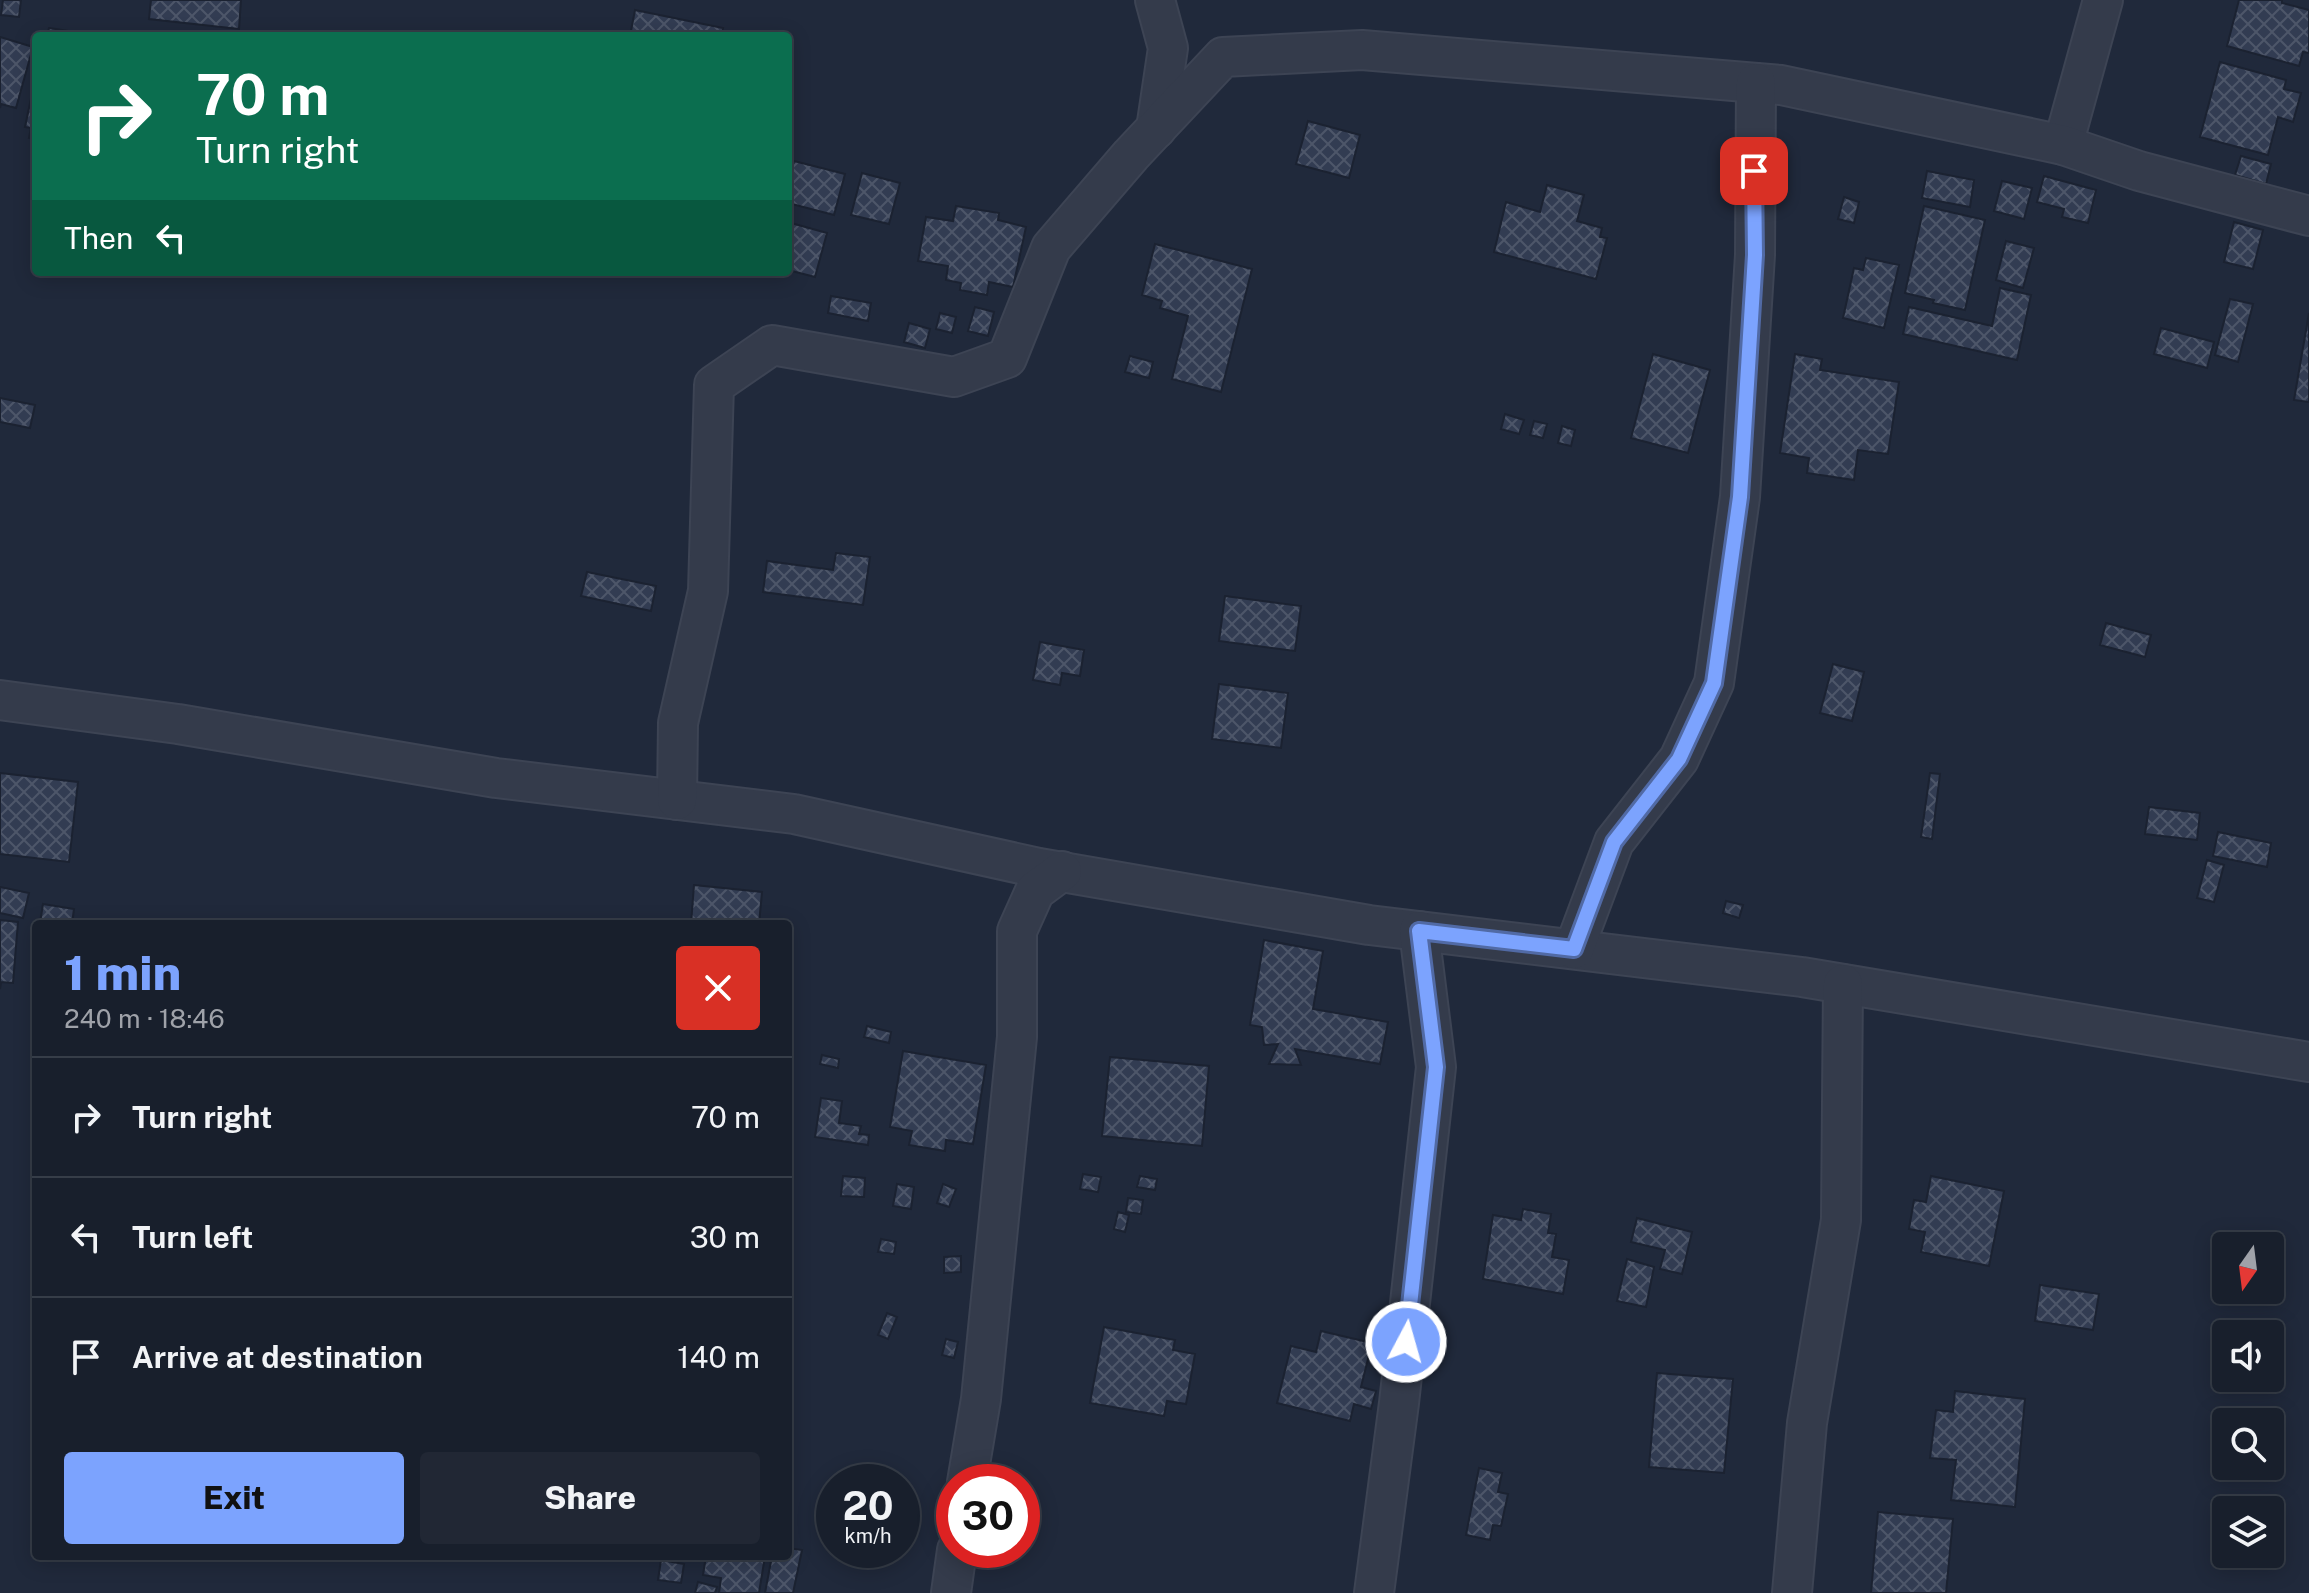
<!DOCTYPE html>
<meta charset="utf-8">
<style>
:root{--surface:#181f2c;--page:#212734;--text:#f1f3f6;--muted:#9fa2a9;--line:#363d48;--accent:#7ca3fe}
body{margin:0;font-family:"Public Sans",sans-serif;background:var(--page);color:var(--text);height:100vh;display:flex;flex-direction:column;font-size:30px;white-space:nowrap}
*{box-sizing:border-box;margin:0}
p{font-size:26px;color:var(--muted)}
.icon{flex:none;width:44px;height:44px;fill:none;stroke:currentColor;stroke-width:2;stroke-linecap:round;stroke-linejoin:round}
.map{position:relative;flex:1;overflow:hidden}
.drawer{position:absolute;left:32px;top:920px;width:760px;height:640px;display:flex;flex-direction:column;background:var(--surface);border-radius:8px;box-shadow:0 4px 20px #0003,0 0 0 2px var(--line)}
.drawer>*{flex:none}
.banner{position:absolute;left:32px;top:32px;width:760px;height:244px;border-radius:8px;box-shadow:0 4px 20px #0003,0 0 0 2px var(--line);background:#0b6e4f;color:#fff;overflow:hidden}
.needle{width:52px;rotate:194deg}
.buttons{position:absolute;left:2212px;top:1232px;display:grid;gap:16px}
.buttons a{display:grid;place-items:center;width:72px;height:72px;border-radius:8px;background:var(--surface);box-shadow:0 4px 20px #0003,0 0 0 2px var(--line);font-size:40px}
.speed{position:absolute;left:816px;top:1464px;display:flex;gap:16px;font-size:40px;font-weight:700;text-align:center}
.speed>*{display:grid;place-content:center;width:104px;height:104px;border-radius:50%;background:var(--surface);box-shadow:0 4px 20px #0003,0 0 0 2px var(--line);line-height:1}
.speed small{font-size:20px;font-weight:400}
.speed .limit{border:12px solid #d22;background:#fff;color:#111}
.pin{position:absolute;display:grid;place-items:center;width:68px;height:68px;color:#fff;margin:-34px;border-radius:16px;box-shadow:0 4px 12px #0006}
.me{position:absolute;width:88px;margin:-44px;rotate:6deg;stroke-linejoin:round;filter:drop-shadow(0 0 6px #0008)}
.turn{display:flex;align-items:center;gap:28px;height:168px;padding:0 32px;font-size:36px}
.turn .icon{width:104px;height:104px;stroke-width:2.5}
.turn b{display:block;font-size:56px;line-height:68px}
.then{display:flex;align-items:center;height:76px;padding:0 32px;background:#0003;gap:16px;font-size:30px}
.round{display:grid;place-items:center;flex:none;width:84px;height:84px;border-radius:8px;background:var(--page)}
.headline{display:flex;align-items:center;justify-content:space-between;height:136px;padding:0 32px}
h1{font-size:48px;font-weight:800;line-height:60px;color:var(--accent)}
.button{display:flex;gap:16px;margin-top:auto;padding:16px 32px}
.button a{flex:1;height:92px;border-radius:8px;background:var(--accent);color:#111;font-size:32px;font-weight:800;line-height:92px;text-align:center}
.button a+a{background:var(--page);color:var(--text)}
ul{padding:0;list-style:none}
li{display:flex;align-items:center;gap:24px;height:120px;padding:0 32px;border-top:2px solid var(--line)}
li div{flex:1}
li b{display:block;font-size:30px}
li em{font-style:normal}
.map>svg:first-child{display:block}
</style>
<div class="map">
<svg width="2309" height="1593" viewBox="0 0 2309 1593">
<defs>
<pattern id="building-cross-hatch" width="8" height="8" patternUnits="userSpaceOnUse" patternTransform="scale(2)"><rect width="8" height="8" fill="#323c52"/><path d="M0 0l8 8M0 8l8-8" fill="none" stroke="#4d5669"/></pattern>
</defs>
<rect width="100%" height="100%" fill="#20293b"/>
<!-- building -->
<g fill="url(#building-cross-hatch)" stroke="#1b2231" stroke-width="2">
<polygon points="3,0 21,0 19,17 1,15"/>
<polygon points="151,0 241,0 239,29 149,19"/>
<polygon points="2239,0 2282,0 2282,3 2309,10 2309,53 2303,52 2299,66 2227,46"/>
<polygon points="635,10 723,28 721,36 630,36"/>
<polygon points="49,28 82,33 82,36 47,36"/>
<polygon points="0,37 33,47 16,108 1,104 0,108"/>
<polygon points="2220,62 2286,80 2284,89 2301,93 2293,122 2278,117 2268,155 2200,137"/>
<polygon points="36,75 36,139 29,138 31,128 25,127"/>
<polygon points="1308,121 1360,135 1349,178 1296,164"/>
<polygon points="2241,156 2271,164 2266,184 2235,175"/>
<polygon points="794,161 845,174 834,215 788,203 788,183"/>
<polygon points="1927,171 1974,180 1970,207 1922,198"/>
<polygon points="862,173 900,183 889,224 851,215"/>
<polygon points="2044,176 2096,190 2088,223 2062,217 2064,209 2037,202"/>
<polygon points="2002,181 2032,188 2024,219 1994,211"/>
<polygon points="1547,185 1584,195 1577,221 1602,228 1600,237 1607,238 1596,279 1494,252 1506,202 1540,212"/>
<polygon points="1844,197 1859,202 1854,223 1838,219"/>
<polygon points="956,206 999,213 998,220 1026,227 1013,287 989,282 987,295 960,290 961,283 946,280 948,266 918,261 926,217 953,221"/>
<polygon points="1924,206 1985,220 1965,310 1933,303 1934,300 1905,293"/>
<polygon points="2234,222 2263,230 2253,269 2224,262"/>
<polygon points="791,223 827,233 815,277 788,270 788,233"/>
<polygon points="2006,241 2034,248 2023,288 1996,280"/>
<polygon points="1155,244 1252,269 1221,392 1172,379 1188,316 1160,308 1162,301 1142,295"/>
<polygon points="1866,258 1899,265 1884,328 1843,318 1854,268 1863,270"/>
<polygon points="2000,288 2031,295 2017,360 1903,334 1909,307 1992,326"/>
<polygon points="831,296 871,303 868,321 828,313"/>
<polygon points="2230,299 2253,304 2238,362 2215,355"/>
<polygon points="975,307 994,312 988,336 968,331"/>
<polygon points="940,313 956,317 952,333 936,329"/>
<polygon points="2309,313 2309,402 2294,400"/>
<polygon points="909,323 930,329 925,348 904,342"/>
<polygon points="2161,328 2214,342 2207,368 2154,354"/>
<polygon points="1653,354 1710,370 1688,453 1631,438"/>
<polygon points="1795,354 1822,359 1820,370 1899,382 1888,454 1858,450 1854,480 1807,473 1809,458 1780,453"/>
<polygon points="1130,356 1153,362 1149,378 1125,372"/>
<polygon points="0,398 35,405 30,428 0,422"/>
<polygon points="1505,414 1524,420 1519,434 1501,429"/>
<polygon points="1534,421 1547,424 1543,438 1530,435"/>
<polygon points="1562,426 1575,430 1571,446 1558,443"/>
<polygon points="836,553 870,557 863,605 763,592 767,561 833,570"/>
<polygon points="587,572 656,586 651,611 581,596"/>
<polygon points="1225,596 1301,606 1295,651 1219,641"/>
<polygon points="2106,623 2151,635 2145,657 2100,645"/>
<polygon points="1040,642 1084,650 1080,676 1062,673 1060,685 1033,680"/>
<polygon points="1833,664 1864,672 1852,721 1820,713"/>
<polygon points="1219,684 1288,693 1281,748 1212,739"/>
<polygon points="0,773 78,782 69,862 0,854"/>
<polygon points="1930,773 1940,774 1932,839 1921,837"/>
<polygon points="2149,807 2200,813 2197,840 2145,834"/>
<polygon points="2218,832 2271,843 2267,867 2213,856"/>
<polygon points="2207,860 2224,865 2214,902 2197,898"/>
<polygon points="694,885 762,892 759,924 691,924"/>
<polygon points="0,887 29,893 23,918 0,913"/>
<polygon points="1726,901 1743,905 1739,918 1723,913"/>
<polygon points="43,904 74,909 72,924 40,923"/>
<polygon points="0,920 18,922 13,983 1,982 0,989"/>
<polygon points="1264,940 1323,951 1313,1009 1388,1022 1380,1064 1295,1049 1301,1065 1269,1064 1278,1044 1264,1045 1262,1027 1250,1025"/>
<polygon points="867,1026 891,1032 889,1043 864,1037"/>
<polygon points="903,1051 986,1065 973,1144 946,1140 945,1151 909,1145 912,1131 890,1127"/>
<polygon points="822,1055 839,1059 838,1068 820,1064"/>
<polygon points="1110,1057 1209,1066 1202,1146 1102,1136"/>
<polygon points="821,1098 842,1101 839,1123 861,1126 859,1134 869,1135 868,1145 815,1137"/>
<polygon points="1083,1174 1101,1177 1098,1192 1080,1189"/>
<polygon points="843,1176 865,1178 864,1197 841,1196"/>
<polygon points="1140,1176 1157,1179 1155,1190 1137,1187"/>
<polygon points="1931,1176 2004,1191 1989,1266 1921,1252 1925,1232 1909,1229 1914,1200 1926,1202"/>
<polygon points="897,1184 914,1187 911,1209 893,1206"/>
<polygon points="943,1184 956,1189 949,1207 937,1203"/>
<polygon points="1128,1198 1143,1200 1141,1214 1126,1212"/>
<polygon points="1523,1209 1551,1214 1548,1233 1556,1234 1552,1257 1569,1260 1563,1294 1483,1279 1493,1215 1521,1220"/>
<polygon points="1118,1212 1129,1215 1125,1232 1114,1229"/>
<polygon points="1637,1218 1692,1232 1682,1274 1660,1269 1665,1250 1631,1242"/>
<polygon points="881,1239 896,1242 894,1254 878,1252"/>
<polygon points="961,1256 961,1272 944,1273 944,1257"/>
<polygon points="1627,1259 1654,1267 1646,1307 1617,1301"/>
<polygon points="2040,1285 2099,1294 2093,1330 2035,1321"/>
<polygon points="887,1313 897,1317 888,1339 878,1335"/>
<polygon points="1104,1327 1175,1340 1173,1350 1195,1354 1186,1404 1167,1401 1164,1416 1090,1403"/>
<polygon points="1321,1331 1372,1343 1361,1387 1376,1391 1371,1409 1354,1404 1350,1421 1277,1403 1291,1346 1316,1352"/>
<polygon points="946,1339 958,1342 954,1358 942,1355"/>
<polygon points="1657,1373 1733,1379 1724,1473 1649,1467"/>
<polygon points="1955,1391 2025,1399 2015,1507 1951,1500 1956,1460 1930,1458 1936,1410 1953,1412"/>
<polygon points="1479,1468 1502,1473 1498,1492 1508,1494 1501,1526 1493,1525 1490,1540 1466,1535"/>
<polygon points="1878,1512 1953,1519 1946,1593 1871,1593"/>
<polygon points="788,1548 802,1550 793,1593 765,1593 772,1556 788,1556"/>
<polygon points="706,1556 765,1556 759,1593 719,1593 721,1578 703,1575"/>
<polygon points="661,1560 684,1564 681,1583 658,1580"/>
<polygon points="698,1582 717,1587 715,1593 695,1593"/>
</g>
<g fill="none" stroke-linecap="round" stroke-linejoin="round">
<!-- minor casing -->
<g stroke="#3d4454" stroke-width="42">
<g id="minor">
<polyline points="1155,0 1168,48 1156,129"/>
<polyline points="2063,145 2103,0"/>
<polyline points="0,700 178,724 496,778 794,814 1039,868 1369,925 1802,977 2309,1062"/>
<polyline points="677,800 678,723 708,591 714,385 772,345 954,377 1007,358 1051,248 1131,155 1223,57 1362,50 1781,85 2063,145 2139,171 2309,216"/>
<polyline points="1574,949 1614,842 1679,759 1714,683 1740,497 1755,255 1756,83"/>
<polyline points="967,1482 981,1399 1017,1037 1017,931 1035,891 1062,871"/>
<polyline points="951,1593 957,1550"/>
<polyline points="1374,1593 1399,1403 1436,1067 1419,931"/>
<polyline points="1792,1593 1807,1423 1841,1220 1843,984"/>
</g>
</g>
<!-- minor -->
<use href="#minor" stroke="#343b4b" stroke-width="38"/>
</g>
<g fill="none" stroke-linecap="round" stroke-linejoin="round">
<!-- route casing -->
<g stroke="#516aa5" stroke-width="20">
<polyline id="route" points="1406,1342 1436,1067 1419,931 1574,949 1614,842 1679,759 1714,683 1740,497 1755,255 1754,171"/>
</g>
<!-- route -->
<use href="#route" stroke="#7ca3fe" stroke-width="14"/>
</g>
</svg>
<div class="buttons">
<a><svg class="needle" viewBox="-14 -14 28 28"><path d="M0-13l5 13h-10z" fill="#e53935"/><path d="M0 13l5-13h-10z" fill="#9fa2a9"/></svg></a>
<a><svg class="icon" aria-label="sound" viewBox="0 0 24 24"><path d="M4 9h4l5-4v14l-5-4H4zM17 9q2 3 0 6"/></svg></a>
<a><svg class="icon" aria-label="search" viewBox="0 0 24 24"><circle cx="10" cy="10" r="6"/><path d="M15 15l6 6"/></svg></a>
<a><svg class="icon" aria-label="layers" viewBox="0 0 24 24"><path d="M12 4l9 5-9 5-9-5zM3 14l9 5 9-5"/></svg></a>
</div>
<div class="speed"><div>20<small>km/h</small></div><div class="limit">30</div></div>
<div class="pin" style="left:1754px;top:171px;background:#d93025"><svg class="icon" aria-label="arrive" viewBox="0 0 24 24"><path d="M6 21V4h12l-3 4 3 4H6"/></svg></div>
<svg class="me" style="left:1406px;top:1342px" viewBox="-20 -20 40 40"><circle r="17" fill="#7ca3fe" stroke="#fff" stroke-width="3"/><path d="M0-11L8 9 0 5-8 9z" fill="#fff"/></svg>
<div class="banner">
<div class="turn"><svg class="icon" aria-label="right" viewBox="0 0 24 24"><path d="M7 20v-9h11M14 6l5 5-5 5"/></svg><div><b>70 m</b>Turn right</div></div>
<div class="then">Then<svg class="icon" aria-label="left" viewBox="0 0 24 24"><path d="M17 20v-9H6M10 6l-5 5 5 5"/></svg></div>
</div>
<section class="drawer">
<div class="headline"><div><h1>1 min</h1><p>240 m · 18:46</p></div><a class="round" style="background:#d93025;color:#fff"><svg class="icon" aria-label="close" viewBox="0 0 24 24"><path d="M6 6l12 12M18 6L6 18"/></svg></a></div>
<ul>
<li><svg class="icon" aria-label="right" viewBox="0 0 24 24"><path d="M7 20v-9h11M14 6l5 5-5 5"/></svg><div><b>Turn right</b></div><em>70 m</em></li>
<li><svg class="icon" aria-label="left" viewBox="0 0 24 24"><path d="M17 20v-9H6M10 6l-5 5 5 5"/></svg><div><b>Turn left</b></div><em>30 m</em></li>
<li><svg class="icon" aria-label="arrive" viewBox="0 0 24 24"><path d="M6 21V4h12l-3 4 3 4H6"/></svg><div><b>Arrive at destination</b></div><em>140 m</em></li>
</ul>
<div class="button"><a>Exit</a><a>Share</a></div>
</section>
</div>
